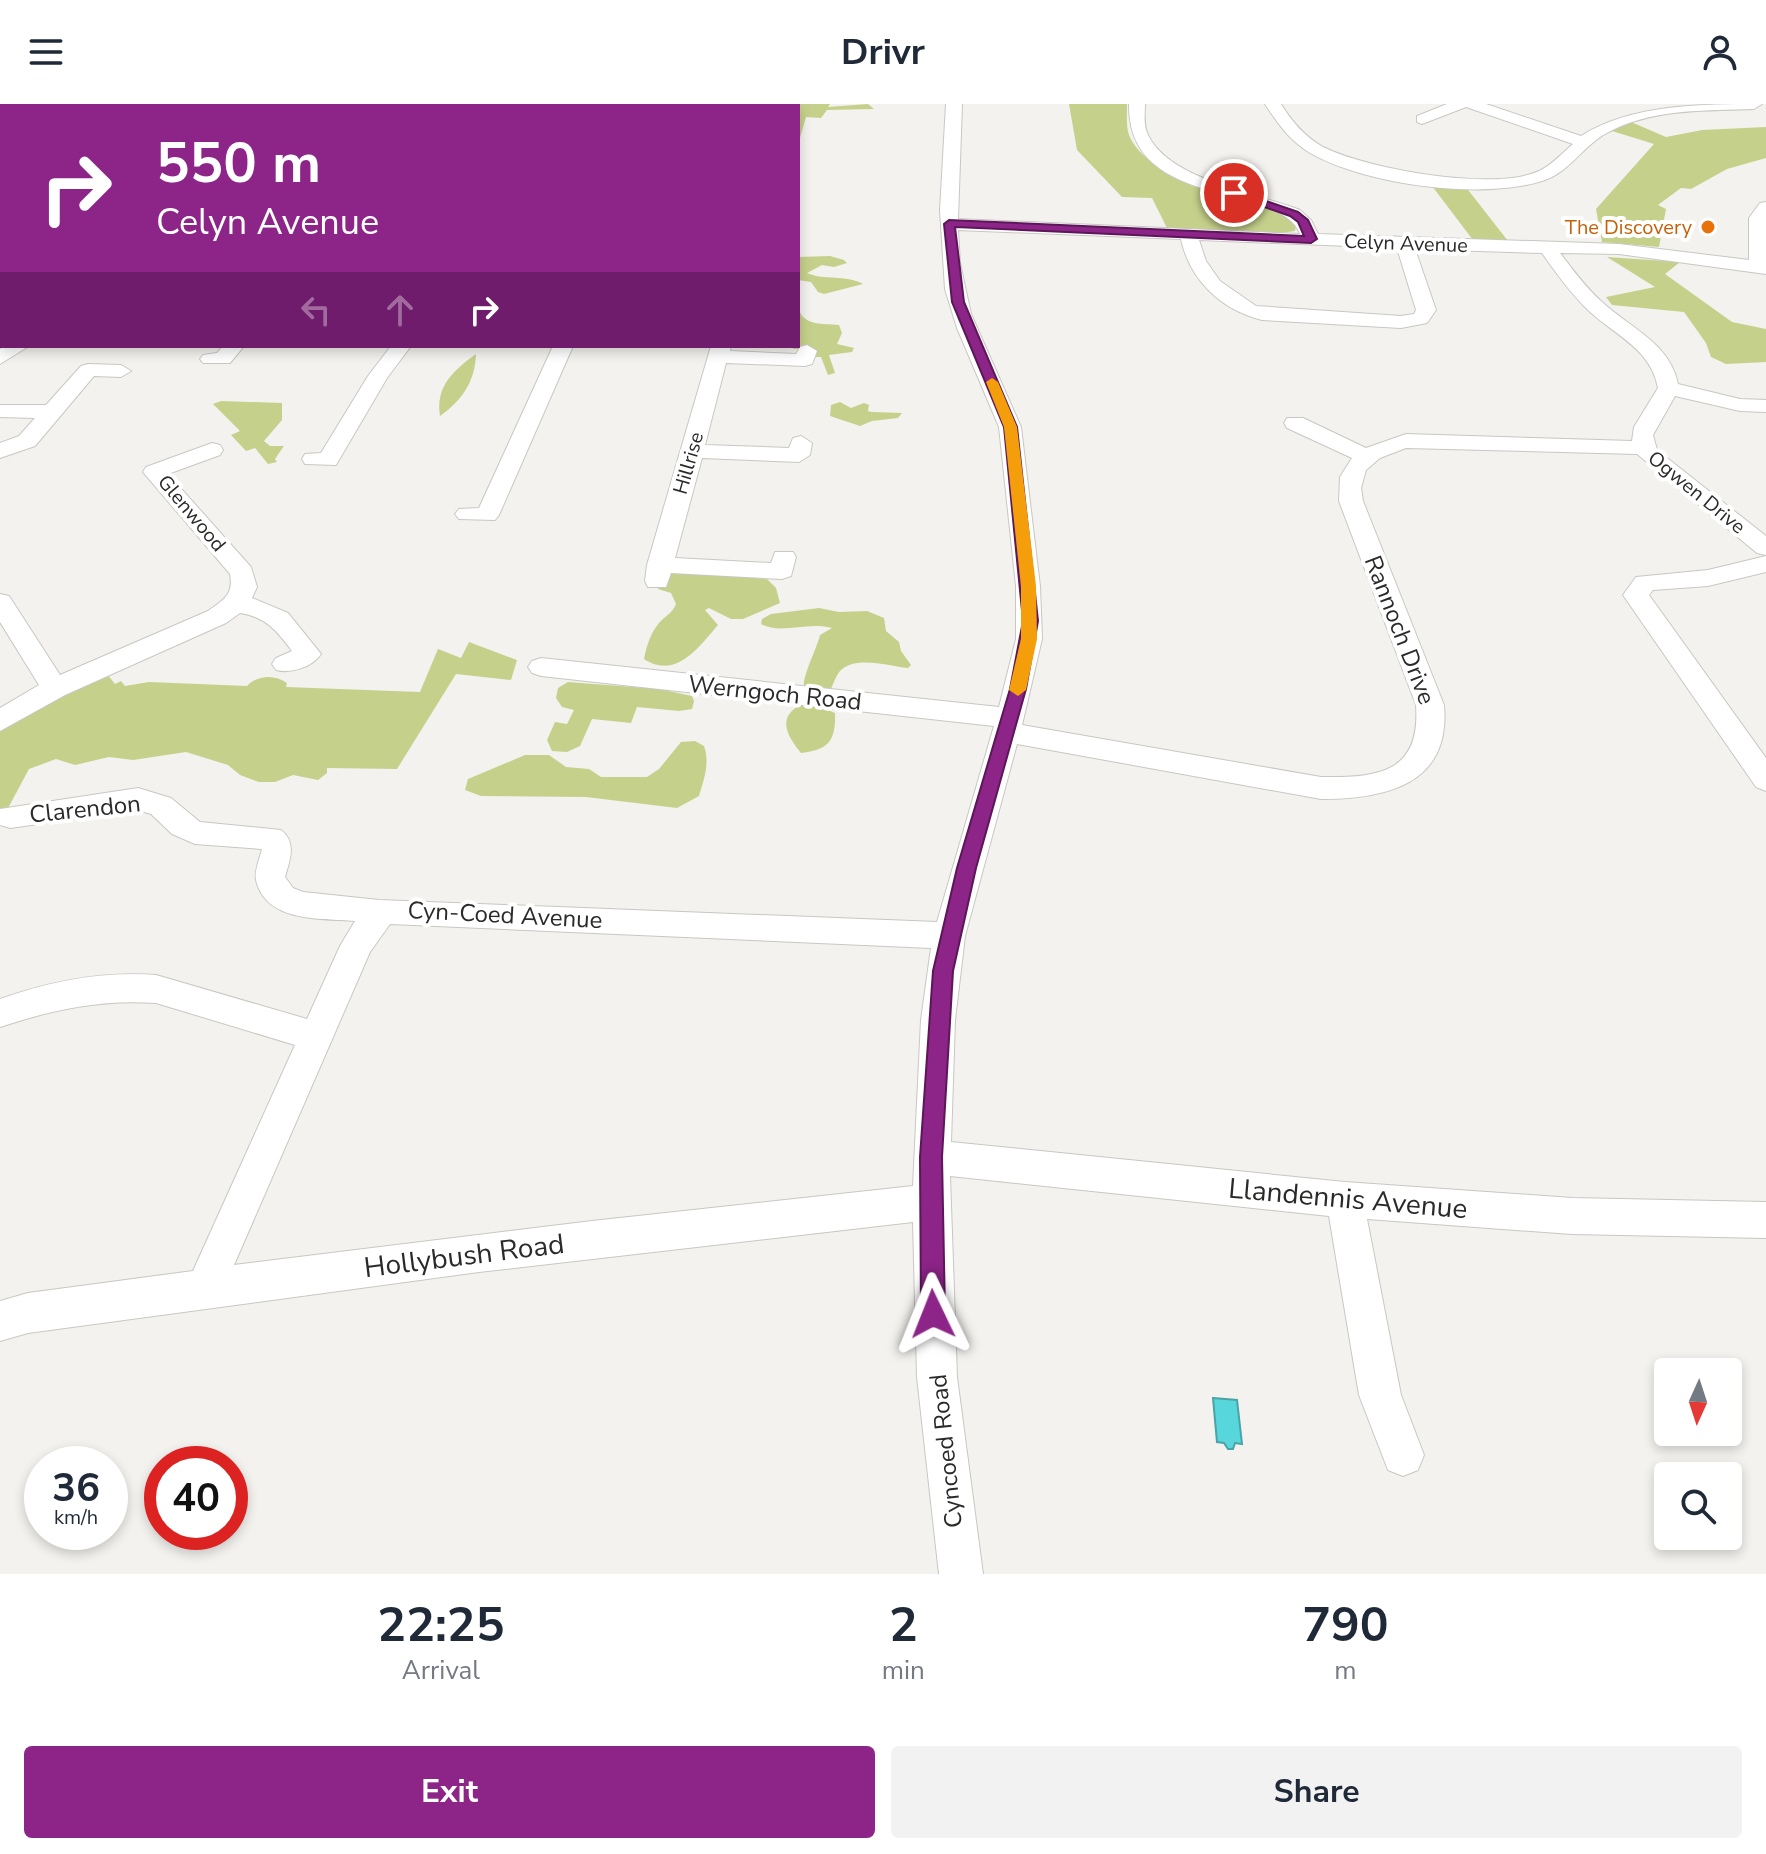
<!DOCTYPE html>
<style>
:root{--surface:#fff;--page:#f2f2f3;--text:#1f2937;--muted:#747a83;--accent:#8d2488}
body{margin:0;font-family:"Nunito Sans",sans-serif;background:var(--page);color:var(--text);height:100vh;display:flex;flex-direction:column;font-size:30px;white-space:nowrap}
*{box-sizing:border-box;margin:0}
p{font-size:26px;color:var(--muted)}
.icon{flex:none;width:44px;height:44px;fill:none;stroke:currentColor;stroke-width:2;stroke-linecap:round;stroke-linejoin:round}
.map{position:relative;height:1470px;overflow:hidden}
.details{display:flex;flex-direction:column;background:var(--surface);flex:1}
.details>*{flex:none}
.banner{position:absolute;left:0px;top:0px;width:800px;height:244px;box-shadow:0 4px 12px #0003;background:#8d2488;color:#fff;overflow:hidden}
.needle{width:52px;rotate:183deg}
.tools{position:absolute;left:1654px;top:1254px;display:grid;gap:16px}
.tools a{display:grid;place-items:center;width:88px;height:88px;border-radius:8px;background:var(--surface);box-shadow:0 4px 12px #0003;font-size:40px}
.speed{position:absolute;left:24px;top:1342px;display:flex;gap:16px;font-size:40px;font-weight:700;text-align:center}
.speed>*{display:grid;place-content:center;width:104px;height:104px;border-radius:50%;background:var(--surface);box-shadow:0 4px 12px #0003;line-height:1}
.speed small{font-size:20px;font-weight:400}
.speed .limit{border:12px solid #d22;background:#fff;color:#111}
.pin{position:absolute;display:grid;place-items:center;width:68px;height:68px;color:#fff;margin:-34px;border:4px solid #fff;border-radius:50%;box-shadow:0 2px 8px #0007}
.me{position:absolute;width:88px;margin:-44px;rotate:358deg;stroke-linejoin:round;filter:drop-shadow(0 0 6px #0008)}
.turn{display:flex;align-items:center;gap:28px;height:168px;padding:0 24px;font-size:36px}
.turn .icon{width:104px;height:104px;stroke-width:2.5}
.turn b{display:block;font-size:56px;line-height:68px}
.lanes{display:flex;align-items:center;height:76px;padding:0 24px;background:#0003;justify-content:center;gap:40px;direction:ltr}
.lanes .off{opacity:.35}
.eta{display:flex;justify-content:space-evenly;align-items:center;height:136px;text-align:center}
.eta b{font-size:48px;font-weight:700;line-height:56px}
.cta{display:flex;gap:16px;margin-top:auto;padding:16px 24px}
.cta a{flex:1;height:92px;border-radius:8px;background:var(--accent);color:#fff;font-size:32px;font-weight:700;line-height:92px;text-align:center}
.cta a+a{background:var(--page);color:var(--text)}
header{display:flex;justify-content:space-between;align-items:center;height:104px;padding:0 24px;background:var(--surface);font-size:36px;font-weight:700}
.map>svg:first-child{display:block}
</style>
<header><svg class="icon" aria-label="menu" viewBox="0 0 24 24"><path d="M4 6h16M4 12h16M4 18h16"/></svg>Drivr<svg class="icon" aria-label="person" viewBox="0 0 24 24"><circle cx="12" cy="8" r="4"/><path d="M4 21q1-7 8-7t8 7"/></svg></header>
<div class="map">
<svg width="1766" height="1470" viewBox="0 0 1766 1470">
<rect width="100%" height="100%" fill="#f3f2ee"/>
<!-- green -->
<g fill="#c5d18b">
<polygon points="746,0 830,0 828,3 868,0 874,5 827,6 821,14 806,13 798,41 798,2"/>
<path d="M1069 0H1127C1127 10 1126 22 1129 31 1144 68 1211 88 1246 99 1264 104 1284 107 1296 122L1295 127 1281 129 1167 124 1152 94 1122 93 1077 46Z"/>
<polygon points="1631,18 1666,33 1702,26 1766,23 1766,54 1727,65 1691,85 1681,84 1658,101 1666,105 1659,143 1602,138 1596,105 1654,40 1612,27"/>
<polygon points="1432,82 1465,82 1508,137 1473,136"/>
<path d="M830 152 844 156 847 159 834 163 822 161 807 169C825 177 845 170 863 180L824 190 818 188 811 178 798 176V153Z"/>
<polygon points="1607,153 1680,158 1665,170 1732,218 1766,225 1766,258 1726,260 1711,253 1706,239 1684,208 1612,201 1606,193 1655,183"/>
<path d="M798 202C802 223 823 219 839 221L842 229 837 240 854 244 852 248 829 251 835 269 828 271 821 253H808L805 245H792L798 242Z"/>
<path d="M476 250C475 278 462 296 440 312 435 282 454 266 476 250Z"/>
<polygon points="221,297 282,299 282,316 264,337 270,342 284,342 275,355 277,358 268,360 255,344 246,347 231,331 240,327 213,300"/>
<polygon points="840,298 851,304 864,299 869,301 868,307 872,308 902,309 898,314 872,317 860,322 830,312 831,301"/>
<path d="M669 467 767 475 776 484 780 499 743 515H731L709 504 705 506 718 521C699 543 676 576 644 555 646 543 651 528 659 519 666 511 672 510 676 500L671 489 658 485Z"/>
<path d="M819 504 839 508 867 507 884 514 886 527 899 538 901 547 911 561 908 564C889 562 855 551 840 567 836 572 833 580 831 585L818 588 804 583C802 573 817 544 820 531L832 524C807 517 781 531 761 520L762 515 771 510Z"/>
<path d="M469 538 517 556 511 576 456 570 397 665 327 664V669L318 676 293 671 275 678H259L240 671 228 661 186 648 133 656 109 653 75 661 56 655 29 665 7 706 0 710V617L102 564 115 580 121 577 125 582 149 578 247 582C257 571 275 570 287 579L286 583 420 588 438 545 461 554Z"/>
<polygon points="568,578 659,585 692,592 694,597 692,605 679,607 637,603 631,619 592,615 580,642 567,648 552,647 547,636 555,618 567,620 574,606 562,603 556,594 558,584"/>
<path d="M800 601H816L835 609C836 637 828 646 801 649 788 633 776 614 800 601Z"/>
<path d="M695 637 704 642C710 659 704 675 699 692L677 704 586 693 481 692 465 686 468 675 525 651H549L566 663 589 665 601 673H647L659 665 681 638Z"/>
</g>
<!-- water -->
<polygon fill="#57d7dc" stroke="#4aa3a6" stroke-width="2" points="1213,1294 1237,1296 1242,1340 1235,1339 1233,1345 1228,1345 1224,1339 1217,1338"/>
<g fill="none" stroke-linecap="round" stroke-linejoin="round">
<!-- minor casing -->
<g stroke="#c8c7c3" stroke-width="2">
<g id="minor">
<polygon points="77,0 94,0 96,2 79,2"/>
<polygon points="205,0 222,0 224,2 207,2"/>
<polygon points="313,0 329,0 311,2"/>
<polygon points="383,0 399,0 382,2"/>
<polygon points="498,0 514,0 497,2"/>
<polygon points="584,0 600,0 583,2"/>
<polygon points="619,0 635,0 618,2"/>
<polygon points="738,0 755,0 757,2 740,2"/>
<path d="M946 0H962L958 115 1300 130C1280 77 1127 108 1129 0H1145C1145 10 1143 21 1148 31 1169 76 1257 89 1300 106L1311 116 1318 130 1619 140 1749 156V114L1760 99 1766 98V170L1619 150 1560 149C1573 166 1586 184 1602 198 1630 224 1670 239 1678 280L1740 295 1766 296V308L1740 307 1675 292 1653 331 1657 346 1766 432V451L1757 449 1637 350 1406 344 1380 354 1366 366 1361 384 1363 397 1444 601C1451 680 1387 695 1321 695L1017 640 965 832 955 916 951 1038 1345 1078 1572 1094 1766 1098V1134L1572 1130 1367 1115 1401 1291 1424 1351 1418 1366 1403 1372 1388 1366 1359 1291 1329 1112 950 1072 957 1273 983 1470H939L917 1273 913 1118 479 1168 28 1229 0 1237V1197L28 1189 193 1167 295 941 156 899C102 895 51 906 0 923V895C51 877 102 867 156 871L307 915 340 842 355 817C321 814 266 819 256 776 254 767 260 754 262 745L195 740 172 730 151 710 138 706 10 724 0 721V705L138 684 171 694 200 718 281 726C297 739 290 755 285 773L293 784 303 788 379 796 937 818 994 622 541 572 532 569 528 563 532 557 541 554 999 603 1016 535V482L999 323 957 224 945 185 940 106ZM958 126 1181 135C1190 177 1222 206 1262 216L1401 224 1427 219 1436 206 1415 145 1542 149C1556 169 1571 190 1589 207 1616 232 1651 245 1658 284L1634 323 1632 337 1406 330 1366 344 1303 314H1287L1284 319 1287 324 1352 354 1340 373 1339 397 1416 601C1421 669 1378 674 1321 673L1022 621 1042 535 1040 482 1021 323 971 210 960 159ZM1199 136 1397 144 1416 206 1414 210 1401 212 1256 202 1220 177 1206 157ZM390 820 931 844 921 916 913 1082 592 1117 234 1161 370 848Z"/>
<path d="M1265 0H1281C1292 18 1304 32 1323 43 1367 65 1494 88 1539 67 1552 61 1562 49 1573 40L1466 3 1422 20 1417 18V12L1447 0H1486L1581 32C1631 0 1702 0 1762 0L1754 5C1704 7 1650 4 1605 30 1582 43 1569 69 1542 77 1481 96 1366 81 1310 49 1289 36 1278 20 1265 0Z"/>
<rect x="0" y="28" width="2" height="10"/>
<polygon points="807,241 817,247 812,260 805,262 726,259 705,341 789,344 793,334 801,332 812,339 810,351 799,358 702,354 675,454 771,459 775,448 793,448 796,453 791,472 782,475 671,469 666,483 648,483 645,477 647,461 711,242 731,242 730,247 796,250 800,243"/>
<polygon points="5,242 29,242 0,260 0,245"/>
<polygon points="223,242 244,242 230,259 203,259 200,255 203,251 217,249"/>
<polygon points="391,242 411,242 387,274 336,361 305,360 302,355 305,350 321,349 368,272"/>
<polygon points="553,242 573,242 499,411 495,416 459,415 455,410 459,405 479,404"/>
<polygon points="88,260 121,261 131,267 121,273 94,272 35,342 0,354 0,339 19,332 35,314 0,313 0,301 46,301 81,262"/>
<path d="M212 339 220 341 223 346 220 351 168 370 251 463 257 483 252 494 288 509 321 550C313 563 290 570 276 566L272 560 276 554 292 547C277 527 266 513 240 509L226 519 65 591 0 627V604L39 581 0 518V490L9 492 60 571 208 507C224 496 234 490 230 470L143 368 146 363Z"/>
<polygon points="1766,452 1766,468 1708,482 1653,486 1649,491 1766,654 1766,687 1756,683 1623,491 1636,473 1708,466"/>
</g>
</g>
<!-- minor -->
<use href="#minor" fill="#fff" fill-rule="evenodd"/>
</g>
<!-- route -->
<polygon fill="#8d2488" stroke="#5c1758" stroke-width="2" points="1234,86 1298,108 1308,116 1317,135 1311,139 955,123 964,198 1017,323 1038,517 1026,585 976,764 953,867 942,1053 945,1210 942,1219 933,1222 925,1219 921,1210 920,1053 933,867 957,764 1010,585 1023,517 1004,323 952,198 944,120 949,116 1304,132 1298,118 1290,112 1230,91 1229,89"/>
<!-- slow -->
<polygon fill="#f59e0b" points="992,274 998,278 1017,323 1036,482 1037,535 1026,586 1018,592 1009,586 1021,535 1021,482 1004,323 986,278"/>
<!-- markers -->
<circle fill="#e8710a" stroke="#fff" stroke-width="3" cx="1708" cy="123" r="8"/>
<g text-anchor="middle" stroke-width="8" stroke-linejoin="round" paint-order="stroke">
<!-- far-food labels -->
<g font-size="20" fill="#c56008" stroke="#fff" text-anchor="end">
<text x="1692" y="130">The Discovery</text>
</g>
<!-- far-street labels -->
<g font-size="20" fill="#2a2a29" stroke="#fff">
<text transform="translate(1406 139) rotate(2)" y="7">Celyn Avenue</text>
<text transform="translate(688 359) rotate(-74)" y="7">Hillrise</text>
<text transform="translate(1697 388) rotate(39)" y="7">Ogwen Drive</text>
<text transform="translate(192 409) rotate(50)" y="7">Glenwood</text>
</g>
<!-- street labels -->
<g font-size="24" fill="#2a2a29" stroke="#fff">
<text transform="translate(1400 526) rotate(69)" y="8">Rannoch Drive</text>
<text transform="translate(775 589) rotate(6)" y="8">Werngoch Road</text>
<text transform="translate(85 705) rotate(-6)" y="8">Clarendon</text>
<text transform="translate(505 811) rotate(3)" y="8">Cyn-Coed Avenue</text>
<text transform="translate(946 1347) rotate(-96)" y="8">Cyncoed Road</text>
</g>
<!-- near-street labels -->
<g font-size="28" fill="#2a2a29" stroke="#fff">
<text transform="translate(1348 1094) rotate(5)" y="10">Llandennis Avenue</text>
<text transform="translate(464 1151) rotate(-7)" y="10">Hollybush Road</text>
</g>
</g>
</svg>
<div class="tools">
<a><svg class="needle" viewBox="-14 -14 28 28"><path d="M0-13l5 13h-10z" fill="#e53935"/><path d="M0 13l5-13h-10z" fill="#747a83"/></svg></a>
<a><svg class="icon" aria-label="search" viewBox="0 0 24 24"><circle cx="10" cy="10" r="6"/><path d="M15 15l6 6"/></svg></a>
</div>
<div class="speed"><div>36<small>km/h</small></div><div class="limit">40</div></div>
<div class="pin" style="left:1234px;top:89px;background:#d93025"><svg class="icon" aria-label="arrive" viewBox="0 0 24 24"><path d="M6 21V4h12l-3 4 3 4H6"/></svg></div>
<svg class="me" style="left:933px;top:1210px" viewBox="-20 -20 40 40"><path d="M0-17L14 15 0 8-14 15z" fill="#8d2488" stroke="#fff" stroke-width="4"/></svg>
<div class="banner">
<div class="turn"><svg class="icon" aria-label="right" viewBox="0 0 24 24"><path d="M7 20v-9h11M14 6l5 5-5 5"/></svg><div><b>550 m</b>Celyn Avenue</div></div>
<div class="lanes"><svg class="icon off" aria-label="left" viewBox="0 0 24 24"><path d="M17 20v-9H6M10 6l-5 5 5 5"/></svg><svg class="icon off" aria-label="ahead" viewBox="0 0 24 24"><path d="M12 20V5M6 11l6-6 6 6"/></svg><svg class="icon" aria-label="right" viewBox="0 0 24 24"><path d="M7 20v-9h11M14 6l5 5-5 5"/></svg></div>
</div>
</div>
<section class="details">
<div class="eta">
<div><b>22:25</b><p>Arrival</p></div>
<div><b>2</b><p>min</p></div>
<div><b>790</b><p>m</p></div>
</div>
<div class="cta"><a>Exit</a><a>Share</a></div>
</section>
